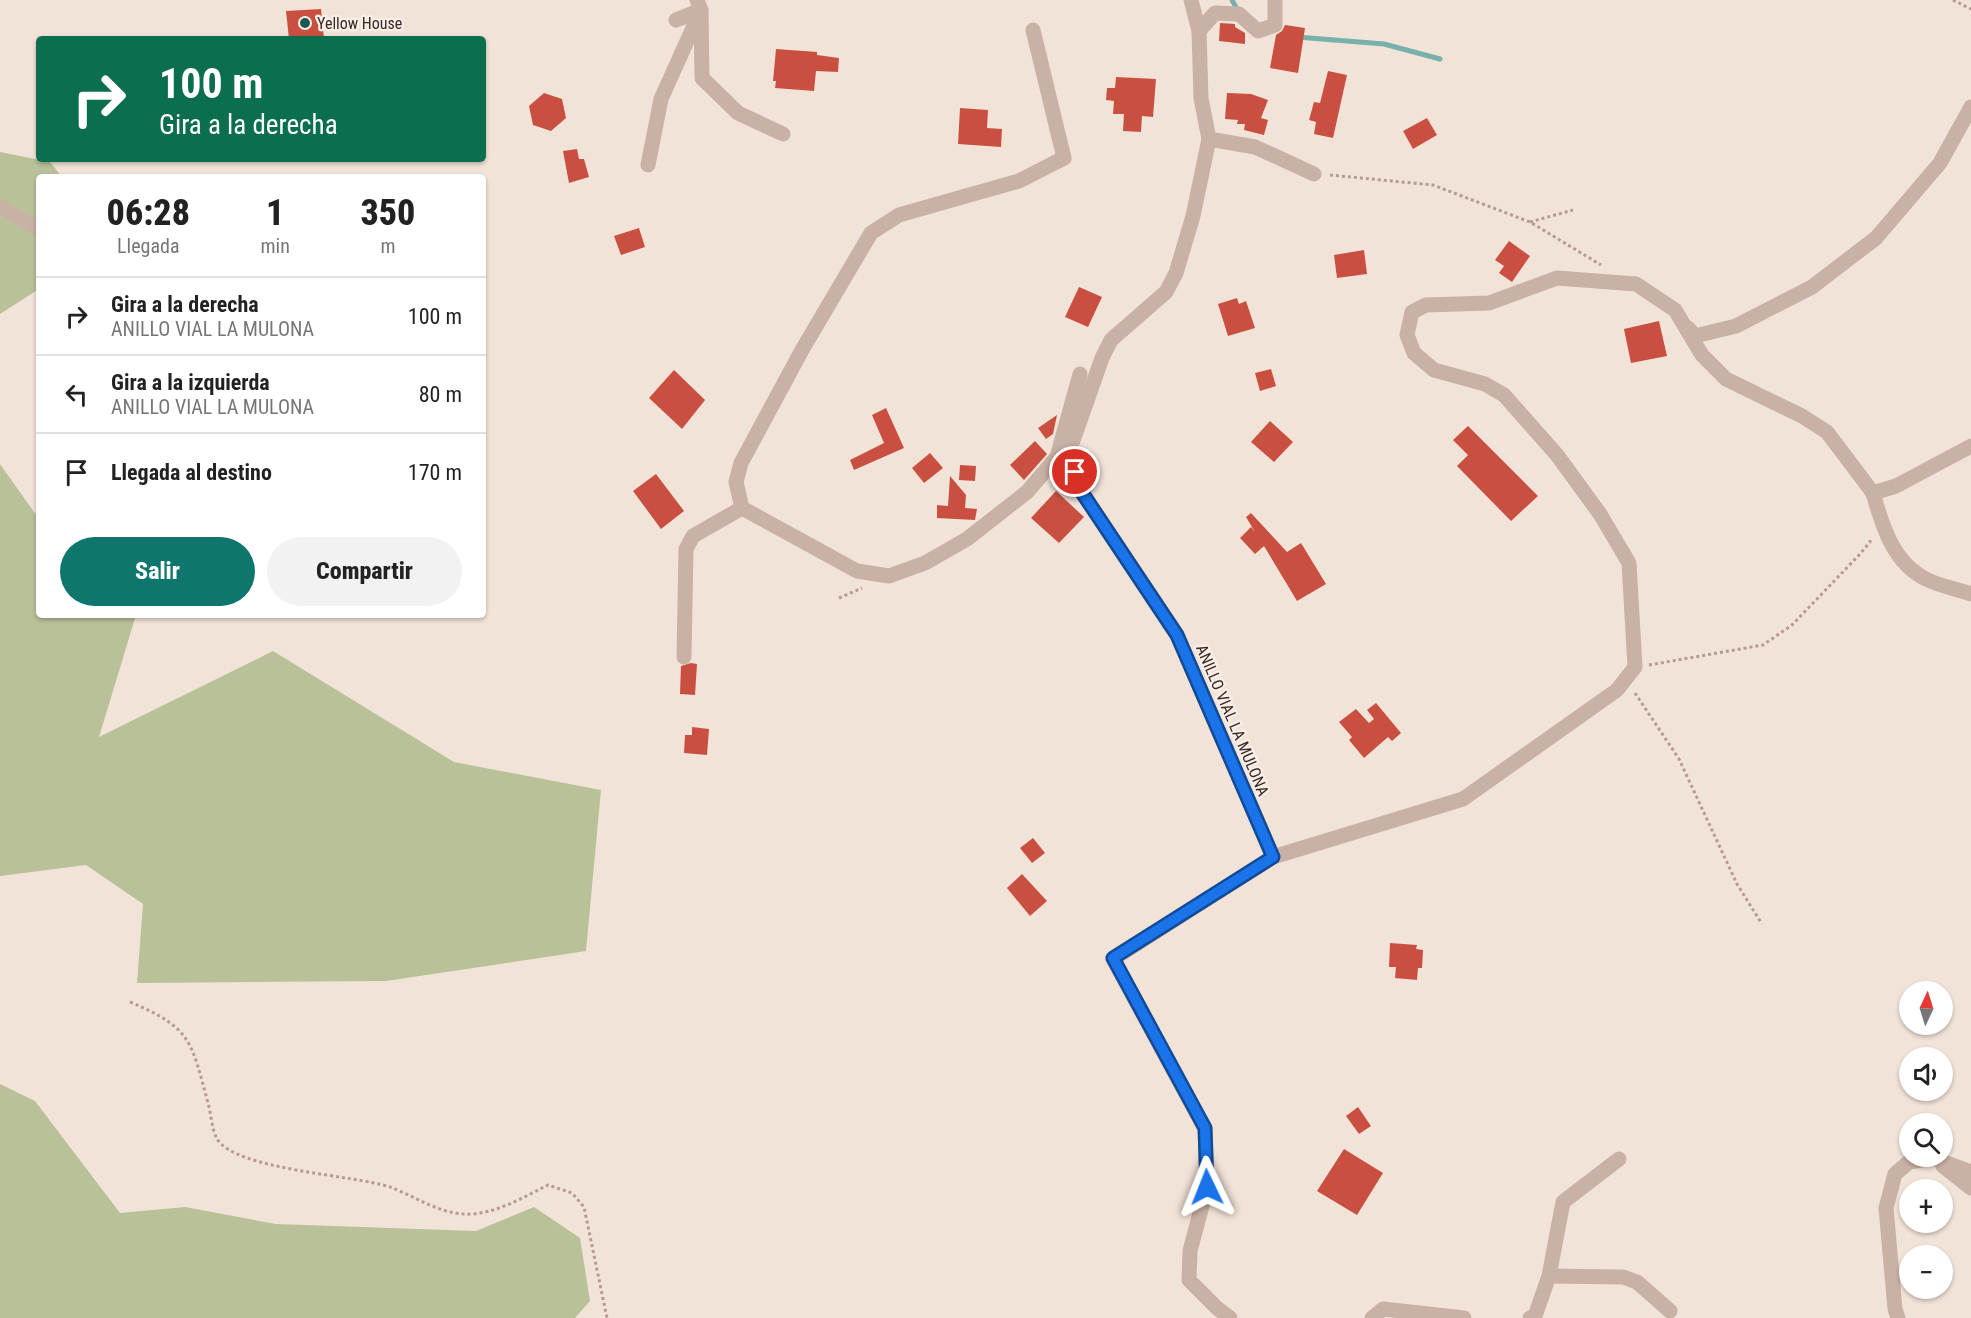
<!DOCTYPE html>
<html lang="es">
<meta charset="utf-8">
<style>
:root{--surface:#fff;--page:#f2f2f2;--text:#222;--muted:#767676;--line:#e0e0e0;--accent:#0f766e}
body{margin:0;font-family:"Roboto Condensed",sans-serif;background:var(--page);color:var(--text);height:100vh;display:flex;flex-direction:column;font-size:22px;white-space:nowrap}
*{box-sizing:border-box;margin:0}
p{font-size:20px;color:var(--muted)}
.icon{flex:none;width:33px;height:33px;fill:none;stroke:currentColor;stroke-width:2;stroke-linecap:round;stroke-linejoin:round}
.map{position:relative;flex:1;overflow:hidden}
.side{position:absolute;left:36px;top:174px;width:450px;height:444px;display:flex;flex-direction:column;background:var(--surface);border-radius:6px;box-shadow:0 2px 4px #0004}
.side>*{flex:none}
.banner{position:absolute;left:36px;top:36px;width:450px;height:126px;border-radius:6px;box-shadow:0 2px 4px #0004;background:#0b6e4f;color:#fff;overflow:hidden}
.needle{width:39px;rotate:4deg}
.tools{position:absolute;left:1899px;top:981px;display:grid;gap:12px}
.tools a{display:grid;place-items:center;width:54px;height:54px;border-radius:50%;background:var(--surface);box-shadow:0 2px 4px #0004;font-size:30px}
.pin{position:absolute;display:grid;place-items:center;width:51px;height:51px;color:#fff;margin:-26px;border:3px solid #fff;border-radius:50%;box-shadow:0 2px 6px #0007}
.me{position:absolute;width:66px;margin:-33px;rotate:358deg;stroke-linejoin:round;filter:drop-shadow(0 0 4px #0008)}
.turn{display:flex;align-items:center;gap:21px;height:126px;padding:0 24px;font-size:27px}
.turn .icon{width:78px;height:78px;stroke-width:2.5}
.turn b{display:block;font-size:42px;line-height:51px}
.eta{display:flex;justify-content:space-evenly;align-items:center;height:102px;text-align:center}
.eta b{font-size:36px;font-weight:800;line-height:42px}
.cta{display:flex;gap:12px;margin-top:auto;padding:12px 24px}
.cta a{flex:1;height:69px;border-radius:36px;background:var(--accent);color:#fff;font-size:24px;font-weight:800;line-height:69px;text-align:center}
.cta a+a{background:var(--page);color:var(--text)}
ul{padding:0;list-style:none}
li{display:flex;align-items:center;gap:18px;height:78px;padding:0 24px;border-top:2px solid var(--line)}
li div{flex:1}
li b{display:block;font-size:22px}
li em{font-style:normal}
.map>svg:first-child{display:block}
</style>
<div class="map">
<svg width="1971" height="1318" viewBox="0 0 1971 1318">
<rect width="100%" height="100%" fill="#f2e3d9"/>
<!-- green -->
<g fill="#b9c199">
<polygon points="0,152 50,162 62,177 39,177 39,289 0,314"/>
<polygon points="0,464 39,519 39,615 136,615 99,737 273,651 454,762 601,790 586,951 386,981 137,983 143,904 86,865 0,876"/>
<polygon points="0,1084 35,1101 120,1213 185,1207 276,1224 476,1231 534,1207 580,1238 590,1301 575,1318 0,1318"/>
</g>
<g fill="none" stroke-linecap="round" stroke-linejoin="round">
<!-- stream -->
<g stroke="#78b0ab" stroke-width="5">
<polyline points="1232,0 1238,11"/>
<polyline points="1297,37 1384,44 1440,59"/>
</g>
</g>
<!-- building -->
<g fill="#c95040">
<polygon points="321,9 324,39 289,39 286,11"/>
<polygon points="1220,23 1235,24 1235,27 1245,33 1245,44 1219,41"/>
<polygon points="1285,25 1305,28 1298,73 1270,68 1276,35 1282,31"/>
<polygon points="776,49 817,52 817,55 839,58 838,72 816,71 814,91 775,88 776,81 773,81"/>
<polygon points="1328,71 1347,75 1333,138 1314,134 1316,122 1309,120 1314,102 1320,103"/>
<polygon points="1116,77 1156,79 1153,117 1142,116 1141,132 1123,131 1124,114 1113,114 1114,101 1106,100 1107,88 1115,88"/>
<polygon points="544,93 562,99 566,118 551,131 533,125 529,106"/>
<polygon points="1227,93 1251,94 1268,100 1261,118 1268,120 1264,135 1244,130 1245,124 1237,124 1238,120 1225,119"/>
<polygon points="960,108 988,110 987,128 1002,129 1001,147 958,144"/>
<polygon points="1427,118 1437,135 1413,149 1403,131"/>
<polygon points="577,149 579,159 584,159 589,177 569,183 563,151"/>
<polygon points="639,228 645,247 621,255 614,236"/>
<polygon points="1509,241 1530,256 1512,282 1499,273 1504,266 1495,260"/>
<polygon points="1364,250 1367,274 1337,278 1334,255"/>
<polygon points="1079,287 1102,297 1088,327 1065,317"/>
<polygon points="1237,298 1239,304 1246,301 1255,328 1228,336 1218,304"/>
<polygon points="1659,321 1667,356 1631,363 1624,329"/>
<polygon points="1271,369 1276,386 1260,391 1255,373"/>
<polygon points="674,370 705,400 682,429 649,398"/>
<polygon points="886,408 904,448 854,470 850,460 884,443 872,415"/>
<polygon points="1057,415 1053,434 1046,439 1038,428"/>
<polygon points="1270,421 1293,442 1274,462 1251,442"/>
<polygon points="1468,426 1538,496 1511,521 1457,466 1468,455 1453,440"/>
<polygon points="1035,441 1047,454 1024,480 1010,465"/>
<polygon points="930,453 943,468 924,483 912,468"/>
<polygon points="960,465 976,466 975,481 959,480"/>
<polygon points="656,474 684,511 661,529 633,491"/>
<polygon points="950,476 966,495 965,508 977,509 975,520 937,518 937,505 948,506"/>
<polygon points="1056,491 1084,517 1059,543 1031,518"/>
<polygon points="1251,513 1287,552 1301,543 1326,584 1297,601 1264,546 1255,554 1240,538 1251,527 1255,532 1246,517"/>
<polygon points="691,663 697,664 695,695 680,694 681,666"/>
<polygon points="1376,703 1401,733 1392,741 1388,737 1364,758 1349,740 1352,737 1339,722 1356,709 1369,723 1374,719 1367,710"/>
<polygon points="692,727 709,729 707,755 684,753 685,735 692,735"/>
<polygon points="1033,838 1045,853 1032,863 1020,848"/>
<polygon points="1022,874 1047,901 1030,916 1007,888"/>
<polygon points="1390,943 1417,945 1416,949 1423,950 1422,968 1418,968 1417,980 1395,978 1396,967 1389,967"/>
<polygon points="1358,1107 1371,1126 1359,1134 1346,1116"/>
<polygon points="1344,1149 1383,1173 1357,1215 1317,1191"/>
</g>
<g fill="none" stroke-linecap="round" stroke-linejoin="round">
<!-- path -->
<g stroke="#b69b8f" stroke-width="3" stroke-dasharray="3 3" stroke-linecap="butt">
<polyline points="1953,0 1971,9"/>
<polyline points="1330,175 1433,185 1530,222 1601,265"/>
<polyline points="1530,222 1573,210"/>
<polyline points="839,598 862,588"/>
<polyline points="1649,665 1763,645 1792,625 1860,554 1870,542 1870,537"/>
<polyline points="1635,693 1679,759 1737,884 1762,924"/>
<path d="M130 1002C192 1028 191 1041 208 1103 211 1114 212 1130 217 1139 236 1170 354 1175 390 1187 417 1197 442 1216 472 1214 499 1212 524 1197 548 1185L572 1193 584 1207 607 1318"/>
</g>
<!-- minor -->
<g stroke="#cab1a5" stroke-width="15">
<polyline points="1191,0 1199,31 1201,98 1209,139 1193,216 1176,273 1166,292 1111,340 1102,358 1069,452 1081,491 1177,635 1273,857 1113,959 1205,1129 1207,1187 1190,1251 1189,1280 1217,1308 1230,1318"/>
<polyline points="676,20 701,10 702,78 738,113 783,134"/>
<polyline points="1033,30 1064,158 1019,181 899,215 871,233 802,350 741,463 736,482 742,508 857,571 889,576 925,563 967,539 1027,492 1057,457 1069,452"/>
<polyline points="1199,31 1215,13 1239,14 1258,31 1275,25 1275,0"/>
<polyline points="1209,139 1255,147 1314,174"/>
<polyline points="648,165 661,99 701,10 697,0"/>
<polyline points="0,207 39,229"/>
<polyline points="1688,328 1695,336 1736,326 1812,287 1876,238 1940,163 1971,107"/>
<polyline points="1057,457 1080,374"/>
<path d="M1873 493C1882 525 1893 563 1926 579 1939 586 1957 589 1971 594"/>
<polyline points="684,657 686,549 693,536 742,508"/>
<polyline points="1273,857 1463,799 1617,690 1635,667 1629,563 1600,514 1557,455 1504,395 1485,384 1434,370 1414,353 1407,335 1412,312 1426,305 1489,303 1557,278 1636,284 1675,310 1702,355 1726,379 1802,416 1827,432 1873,493 1896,486 1971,446"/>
<polyline points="1943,1166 1971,1188"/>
<polyline points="1549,1276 1623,1277 1637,1282 1670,1311"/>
<polyline points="1372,1318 1383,1309 1464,1318"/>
<polyline points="1530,1318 1535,1316 1549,1276 1563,1202 1619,1159"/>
<polyline points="1898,1318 1895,1309 1886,1208 1895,1174 1909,1162 1933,1158 1971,1172"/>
</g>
</g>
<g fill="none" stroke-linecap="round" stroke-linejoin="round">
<!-- route casing -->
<g stroke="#114b97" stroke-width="15">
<polyline id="route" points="1075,472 1081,491 1177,635 1273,857 1113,958 1205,1128 1207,1187"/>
</g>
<!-- route -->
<use href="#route" stroke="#1a73e8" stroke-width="10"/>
</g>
<!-- markers -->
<circle fill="#1b5854" stroke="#faeee6" stroke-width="2" cx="305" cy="23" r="6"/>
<g text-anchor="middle" stroke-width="4.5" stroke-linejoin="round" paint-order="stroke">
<!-- poi labels -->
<g font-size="16" fill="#362927" stroke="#faeee6" text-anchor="start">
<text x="317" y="29">Yellow House</text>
</g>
<!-- street labels -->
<g font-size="16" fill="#362927" stroke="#faeee6">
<text transform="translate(1233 720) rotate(67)" y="6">ANILLO VIAL LA MULONA</text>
</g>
</g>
</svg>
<div class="tools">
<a><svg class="needle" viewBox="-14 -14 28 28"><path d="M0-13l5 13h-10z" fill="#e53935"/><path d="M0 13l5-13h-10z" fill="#767676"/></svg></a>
<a><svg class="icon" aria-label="sound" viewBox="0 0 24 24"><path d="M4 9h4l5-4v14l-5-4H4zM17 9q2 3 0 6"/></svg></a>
<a><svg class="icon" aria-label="search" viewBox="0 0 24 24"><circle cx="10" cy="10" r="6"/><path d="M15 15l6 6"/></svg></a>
<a>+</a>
<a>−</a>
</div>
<div class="pin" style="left:1075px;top:472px;background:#d93025"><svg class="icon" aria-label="arrive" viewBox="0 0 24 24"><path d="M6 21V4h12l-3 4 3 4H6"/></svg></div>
<svg class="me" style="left:1207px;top:1187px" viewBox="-20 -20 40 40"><path d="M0-17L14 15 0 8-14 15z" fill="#1a73e8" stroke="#fff" stroke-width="4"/></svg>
<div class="banner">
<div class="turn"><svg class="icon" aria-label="right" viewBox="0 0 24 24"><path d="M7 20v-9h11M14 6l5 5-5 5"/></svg><div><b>100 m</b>Gira a la derecha</div></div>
</div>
<section class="side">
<div class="eta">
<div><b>06:28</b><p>Llegada</p></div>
<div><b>1</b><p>min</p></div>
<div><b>350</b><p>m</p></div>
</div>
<ul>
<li><svg class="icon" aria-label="right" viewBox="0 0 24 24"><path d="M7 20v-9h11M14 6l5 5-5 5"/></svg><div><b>Gira a la derecha</b><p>ANILLO VIAL LA MULONA</p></div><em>100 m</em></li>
<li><svg class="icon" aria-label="left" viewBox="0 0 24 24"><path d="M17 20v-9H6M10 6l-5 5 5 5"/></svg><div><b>Gira a la izquierda</b><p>ANILLO VIAL LA MULONA</p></div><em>80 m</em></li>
<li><svg class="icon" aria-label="arrive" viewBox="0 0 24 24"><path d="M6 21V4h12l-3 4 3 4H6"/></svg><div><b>Llegada al destino</b></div><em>170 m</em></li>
</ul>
<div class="cta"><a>Salir</a><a>Compartir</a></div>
</section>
</div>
